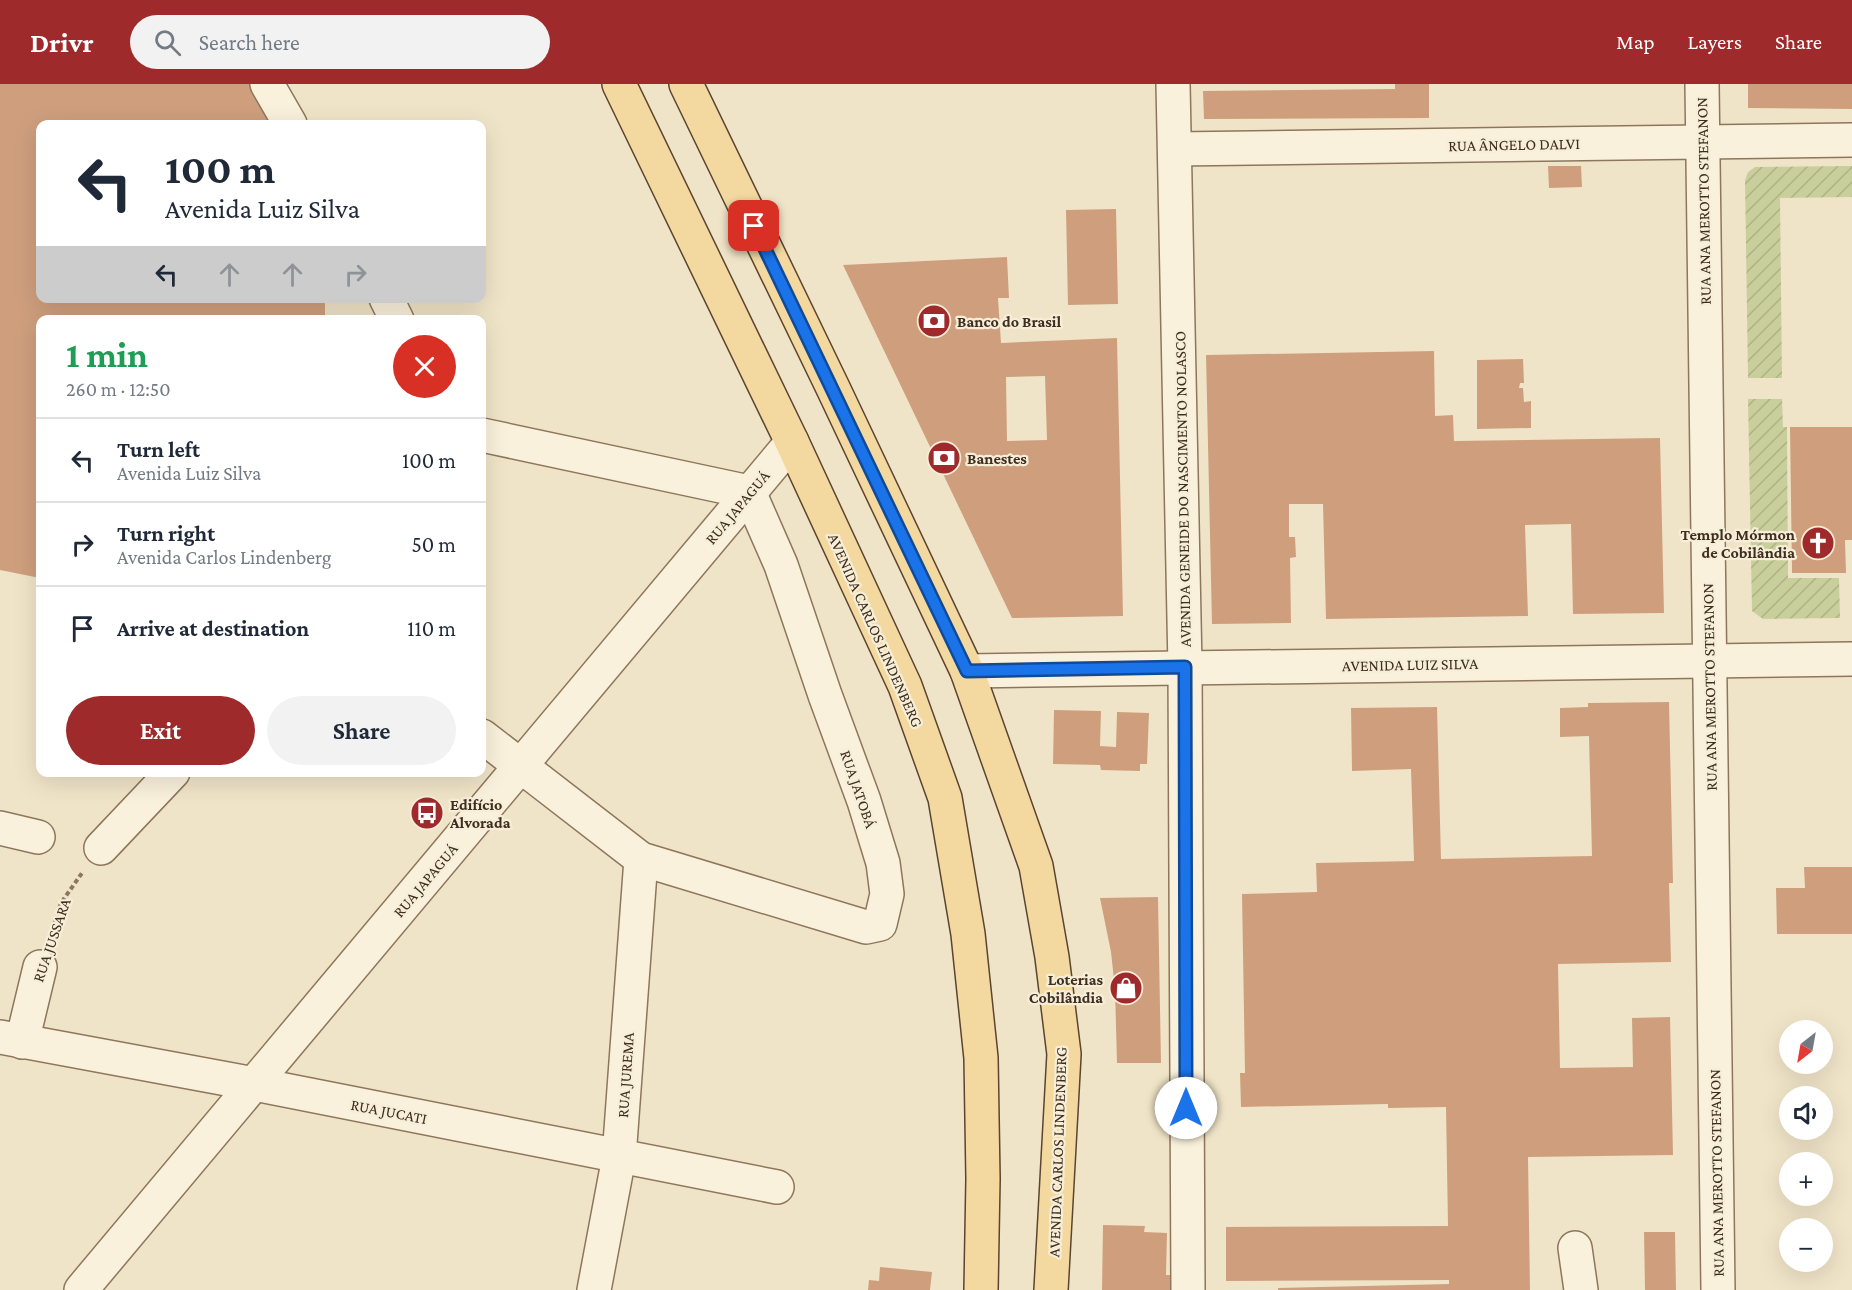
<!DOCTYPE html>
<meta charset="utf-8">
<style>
:root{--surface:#fff;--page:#f2f2f3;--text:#1f2937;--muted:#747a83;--line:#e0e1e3;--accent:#9e2a2b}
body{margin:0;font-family:"Crimson Pro",serif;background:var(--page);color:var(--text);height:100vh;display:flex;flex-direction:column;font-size:22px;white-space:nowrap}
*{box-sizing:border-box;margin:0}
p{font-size:20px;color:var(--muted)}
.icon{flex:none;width:33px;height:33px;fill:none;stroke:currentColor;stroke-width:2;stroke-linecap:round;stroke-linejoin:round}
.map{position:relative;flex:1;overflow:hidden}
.panel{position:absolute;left:36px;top:231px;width:450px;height:462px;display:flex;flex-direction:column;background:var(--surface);border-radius:12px;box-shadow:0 6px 24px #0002}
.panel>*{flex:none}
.top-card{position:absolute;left:36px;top:36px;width:450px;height:183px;border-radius:12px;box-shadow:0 6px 24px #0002;background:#fff;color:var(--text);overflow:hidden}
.needle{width:39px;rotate:211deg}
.fabs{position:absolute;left:1779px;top:936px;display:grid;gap:12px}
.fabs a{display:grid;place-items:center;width:54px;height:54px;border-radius:50%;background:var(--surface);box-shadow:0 6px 24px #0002;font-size:30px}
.pin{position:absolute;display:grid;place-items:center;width:51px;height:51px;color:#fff;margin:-26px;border-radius:12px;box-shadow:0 3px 9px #0006}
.me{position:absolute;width:66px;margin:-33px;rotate:0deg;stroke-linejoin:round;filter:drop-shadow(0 0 4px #0008)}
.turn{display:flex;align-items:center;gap:21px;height:126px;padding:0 30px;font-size:27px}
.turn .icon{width:78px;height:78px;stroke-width:2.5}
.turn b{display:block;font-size:42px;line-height:51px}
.lanes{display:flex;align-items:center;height:57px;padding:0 30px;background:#0003;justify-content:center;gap:30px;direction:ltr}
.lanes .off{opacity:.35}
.round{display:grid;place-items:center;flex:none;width:63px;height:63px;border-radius:32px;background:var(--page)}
.summary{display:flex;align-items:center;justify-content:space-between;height:102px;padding:0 30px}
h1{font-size:36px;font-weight:700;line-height:45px;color:#1e9e55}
.button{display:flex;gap:12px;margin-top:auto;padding:12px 30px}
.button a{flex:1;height:69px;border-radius:36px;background:var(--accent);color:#fff;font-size:24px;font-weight:700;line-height:69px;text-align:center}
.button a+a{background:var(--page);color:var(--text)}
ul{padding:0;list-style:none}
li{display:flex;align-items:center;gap:18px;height:84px;padding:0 30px;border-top:2px solid var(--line)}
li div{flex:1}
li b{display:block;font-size:22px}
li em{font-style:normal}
header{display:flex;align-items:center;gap:36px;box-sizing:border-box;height:84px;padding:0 30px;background:var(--accent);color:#fff}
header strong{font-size:28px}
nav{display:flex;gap:33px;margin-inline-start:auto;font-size:21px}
.search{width:420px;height:54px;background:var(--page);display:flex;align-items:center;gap:15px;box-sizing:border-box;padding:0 21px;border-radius:33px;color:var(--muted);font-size:22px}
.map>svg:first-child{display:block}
</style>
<header>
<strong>Drivr</strong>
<div class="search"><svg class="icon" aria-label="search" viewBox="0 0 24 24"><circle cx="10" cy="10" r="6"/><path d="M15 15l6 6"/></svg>Search here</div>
<nav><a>Map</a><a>Layers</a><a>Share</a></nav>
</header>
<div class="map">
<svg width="1852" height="1206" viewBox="0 0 1852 1206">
<defs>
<pattern id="garden-furrows" width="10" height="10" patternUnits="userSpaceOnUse" patternTransform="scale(1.5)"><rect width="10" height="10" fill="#c9cf9b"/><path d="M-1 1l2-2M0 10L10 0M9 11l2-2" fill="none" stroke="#aeb285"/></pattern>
</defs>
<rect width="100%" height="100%" fill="#f0e4c8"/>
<!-- garden -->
<g fill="url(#garden-furrows)">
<polygon points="1852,82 1852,113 1780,114 1782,294 1748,294 1745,96 1748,88 1755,83"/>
<polygon points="1748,315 1782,315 1783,343 1787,343 1788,494 1839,494 1840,534 1763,535 1752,527"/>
</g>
<!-- building -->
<g fill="#cf9f7d" fill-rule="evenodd">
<polygon points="0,0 251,0 270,40 40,40 40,214 325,214 325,236 40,236 40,494 0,486"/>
<polygon points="1395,0 1429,0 1429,34 1204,35 1203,7 1395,5"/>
<polygon points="1748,0 1852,0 1852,25 1748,24"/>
<polygon points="1548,82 1581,82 1582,103 1549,104"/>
<polygon points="1116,125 1118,220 1068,221 1066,126"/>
<path d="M1007 173 1009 214H998L1001 259 1117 254 1123 532 1012 534 843 181ZM1045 292 1047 356 1007 357 1006 293Z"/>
<polygon points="1434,267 1435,332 1453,331 1454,357 1660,354 1664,529 1573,530 1571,440 1525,441 1528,532 1326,535 1323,420 1289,420 1289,453 1295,453 1296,473 1290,474 1291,539 1212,540 1206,271"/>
<polygon points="1523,275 1524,299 1520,299 1519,304 1523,304 1524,318 1531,317 1531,344 1477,345 1477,276"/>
<polygon points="1790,343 1852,343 1852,456 1845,456 1846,489 1792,489"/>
<polygon points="1669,618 1673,799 1669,799 1671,878 1558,880 1560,984 1633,983 1632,934 1670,933 1673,1071 1528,1073 1530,1206 1278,1206 1278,1204 1449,1200 1449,1196 1226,1197 1226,1143 1448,1142 1446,1023 1388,1024 1388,1020 1241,1023 1240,989 1245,989 1242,810 1317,808 1316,779 1414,777 1411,685 1352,687 1351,624 1437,623 1441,775 1592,772 1589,652 1560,653 1560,624 1588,623 1588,619"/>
<polygon points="1054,626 1101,627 1100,662 1116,663 1117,628 1149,629 1147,680 1140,680 1140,687 1101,686 1100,681 1053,680"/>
<polygon points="1804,783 1852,783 1852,850 1777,850 1776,804 1805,804"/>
<polygon points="1158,813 1161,979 1117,979 1115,905 1111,868 1100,814"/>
<polygon points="1103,1141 1145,1142 1144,1148 1167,1149 1166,1191 1171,1191 1171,1206 1102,1206"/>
<polygon points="1644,1148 1675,1148 1676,1206 1645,1206"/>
<polygon points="880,1183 932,1188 930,1206 868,1206 869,1196 879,1197"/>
</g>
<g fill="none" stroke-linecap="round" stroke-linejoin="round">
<!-- minor casing -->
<g stroke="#8d765c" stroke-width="36">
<g id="minor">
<polyline points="267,0 290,40"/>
<polyline points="1173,0 1185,583 1188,1206"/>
<polyline points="1702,0 1718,1206"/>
<polyline points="1175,65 1852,56"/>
<polyline points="386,214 397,236"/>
<polyline points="482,351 749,408 781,481 825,611 864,717 883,779 887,810 880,840 866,843 641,775 482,652"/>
<polyline points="967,587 1852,575"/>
<polyline points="0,744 38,753"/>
<polyline points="101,764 173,688"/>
<polyline points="0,953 254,1000 777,1103"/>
<polyline points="22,958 40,883"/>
<polyline points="1575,1164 1581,1206"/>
<polyline points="81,1206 792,358"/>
<polyline points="594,1206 619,1073 641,775"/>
</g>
</g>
<!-- major casing -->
<g stroke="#5b4430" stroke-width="36">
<g id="major">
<polyline points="619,0 792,358 905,602 945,714 968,850 981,974 983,1095 981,1206"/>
<polyline points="686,0 833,304 967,587 1036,782 1052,873 1064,970 1051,1206"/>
</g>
</g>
<!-- path -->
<polyline stroke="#8d765c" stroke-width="4" stroke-dasharray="4.5 3" stroke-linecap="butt" points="50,853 61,819 82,789"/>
<!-- minor -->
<use href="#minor" stroke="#faf1dc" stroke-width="33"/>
<!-- major -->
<use href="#major" stroke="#f3d9a0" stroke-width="33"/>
</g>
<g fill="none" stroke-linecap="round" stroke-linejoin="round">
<!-- route casing -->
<g stroke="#114b97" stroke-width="15">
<polyline id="route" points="754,142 967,587 1185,583 1186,1024"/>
</g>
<!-- route -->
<use href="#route" stroke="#1a73e8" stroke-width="10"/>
</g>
<!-- icons -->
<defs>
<g id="bank-disc" transform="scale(1.725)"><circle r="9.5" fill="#9e2a2b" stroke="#f7eed8"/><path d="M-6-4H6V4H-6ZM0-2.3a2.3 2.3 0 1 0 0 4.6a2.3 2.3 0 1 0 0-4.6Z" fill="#fff"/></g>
<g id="church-disc" transform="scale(1.725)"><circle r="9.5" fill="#9e2a2b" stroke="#f7eed8"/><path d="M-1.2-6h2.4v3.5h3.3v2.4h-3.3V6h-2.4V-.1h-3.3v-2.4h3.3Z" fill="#fff"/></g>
<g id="bus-disc" transform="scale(1.725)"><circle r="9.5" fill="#9e2a2b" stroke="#f7eed8"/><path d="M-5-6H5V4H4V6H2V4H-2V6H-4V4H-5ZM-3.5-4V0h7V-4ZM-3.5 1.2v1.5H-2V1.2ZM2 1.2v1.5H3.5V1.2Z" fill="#fff"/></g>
<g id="shop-disc" transform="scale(1.725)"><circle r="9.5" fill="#9e2a2b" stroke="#f7eed8"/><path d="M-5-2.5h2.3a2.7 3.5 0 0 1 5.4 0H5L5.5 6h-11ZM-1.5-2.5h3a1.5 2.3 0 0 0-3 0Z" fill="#fff"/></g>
</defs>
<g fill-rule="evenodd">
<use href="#bank-disc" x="934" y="237"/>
<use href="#bank-disc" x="944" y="374"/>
<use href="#church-disc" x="1818" y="459"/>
<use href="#bus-disc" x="427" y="729"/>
<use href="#shop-disc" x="1126" y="904"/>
</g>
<g text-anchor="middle" stroke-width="4.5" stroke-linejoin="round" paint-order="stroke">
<!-- street labels -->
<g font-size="16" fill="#3d2e20" stroke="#f7eed8">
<text transform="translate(1514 60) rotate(-1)" y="6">RUA ÂNGELO DALVI</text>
<text transform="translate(1703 117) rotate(-91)" y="6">RUA ANA MEROTTO STEFANON</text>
<text transform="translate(1182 405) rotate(-91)" y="6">AVENIDA GENEIDE DO NASCIMENTO NOLASCO</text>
<text transform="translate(737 423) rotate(-50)" y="6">RUA JAPAGUÁ</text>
<text transform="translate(876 546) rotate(66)" y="6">AVENIDA CARLOS LINDENBERG</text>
<text transform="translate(1410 580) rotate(-1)" y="6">AVENIDA LUIZ SILVA</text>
<text transform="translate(1709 603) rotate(-91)" y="6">RUA ANA MEROTTO STEFANON</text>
<text transform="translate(859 705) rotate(71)" y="6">RUA JATOBÁ</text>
<text transform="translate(425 796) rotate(-50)" y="6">RUA JAPAGUÁ</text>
<text transform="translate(51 856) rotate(-71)" y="6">RUA JUSSARA</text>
<text transform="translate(625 991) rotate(-86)" y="6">RUA JUREMA</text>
<text transform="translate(389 1027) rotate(11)" y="6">RUA JUCATI</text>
<text transform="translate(1057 1068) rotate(-88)" y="6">AVENIDA CARLOS LINDENBERG</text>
<text transform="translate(1716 1089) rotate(-91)" y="6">RUA ANA MEROTTO STEFANON</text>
</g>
<!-- poi labels -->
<g font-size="16" font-weight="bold" fill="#3d2e20" stroke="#f7eed8" text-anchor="start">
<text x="957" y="243">Banco do Brasil</text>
<text x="967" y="380">Banestes</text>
<text x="1795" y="456" text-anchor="end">Templo Mórmon<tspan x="1795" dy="18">de Cobilândia</tspan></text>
<text x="450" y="726">Edifício<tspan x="450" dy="18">Alvorada</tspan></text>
<text x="1103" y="901" text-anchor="end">Loterias<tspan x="1103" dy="18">Cobilândia</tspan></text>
</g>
</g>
</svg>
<div class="fabs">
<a><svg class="needle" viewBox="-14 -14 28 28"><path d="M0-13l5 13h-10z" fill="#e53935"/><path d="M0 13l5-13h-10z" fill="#747a83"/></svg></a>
<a><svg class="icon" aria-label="sound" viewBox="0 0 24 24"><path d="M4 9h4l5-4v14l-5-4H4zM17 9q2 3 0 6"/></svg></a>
<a>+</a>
<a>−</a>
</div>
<div class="pin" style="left:754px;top:142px;background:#d93025"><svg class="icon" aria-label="arrive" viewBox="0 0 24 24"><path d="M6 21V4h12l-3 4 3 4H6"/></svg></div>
<svg class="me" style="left:1186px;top:1024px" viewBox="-20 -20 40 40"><circle r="19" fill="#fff"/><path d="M0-13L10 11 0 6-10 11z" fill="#1a73e8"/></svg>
<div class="top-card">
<div class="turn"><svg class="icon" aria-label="left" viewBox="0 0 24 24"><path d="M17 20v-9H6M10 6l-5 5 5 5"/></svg><div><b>100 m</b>Avenida Luiz Silva</div></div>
<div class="lanes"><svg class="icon" aria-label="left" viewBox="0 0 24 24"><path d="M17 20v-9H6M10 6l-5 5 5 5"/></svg><svg class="icon off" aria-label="ahead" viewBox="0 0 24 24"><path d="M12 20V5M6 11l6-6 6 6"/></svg><svg class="icon off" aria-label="ahead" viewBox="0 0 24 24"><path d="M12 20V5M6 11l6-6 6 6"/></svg><svg class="icon off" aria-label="right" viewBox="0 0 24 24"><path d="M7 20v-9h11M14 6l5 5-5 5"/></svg></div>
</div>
<section class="panel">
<div class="summary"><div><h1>1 min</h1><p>260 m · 12:50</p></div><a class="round" style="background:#d93025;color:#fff"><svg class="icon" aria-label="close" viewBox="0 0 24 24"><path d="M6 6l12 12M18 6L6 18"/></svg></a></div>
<ul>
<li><svg class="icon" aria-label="left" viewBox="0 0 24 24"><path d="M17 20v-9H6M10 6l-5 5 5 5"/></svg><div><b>Turn left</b><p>Avenida Luiz Silva</p></div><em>100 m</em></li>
<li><svg class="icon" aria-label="right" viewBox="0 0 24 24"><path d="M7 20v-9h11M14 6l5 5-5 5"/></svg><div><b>Turn right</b><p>Avenida Carlos Lindenberg</p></div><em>50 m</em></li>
<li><svg class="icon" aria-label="arrive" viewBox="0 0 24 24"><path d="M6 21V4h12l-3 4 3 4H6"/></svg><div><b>Arrive at destination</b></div><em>110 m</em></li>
</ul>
<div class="button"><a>Exit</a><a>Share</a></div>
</section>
</div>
